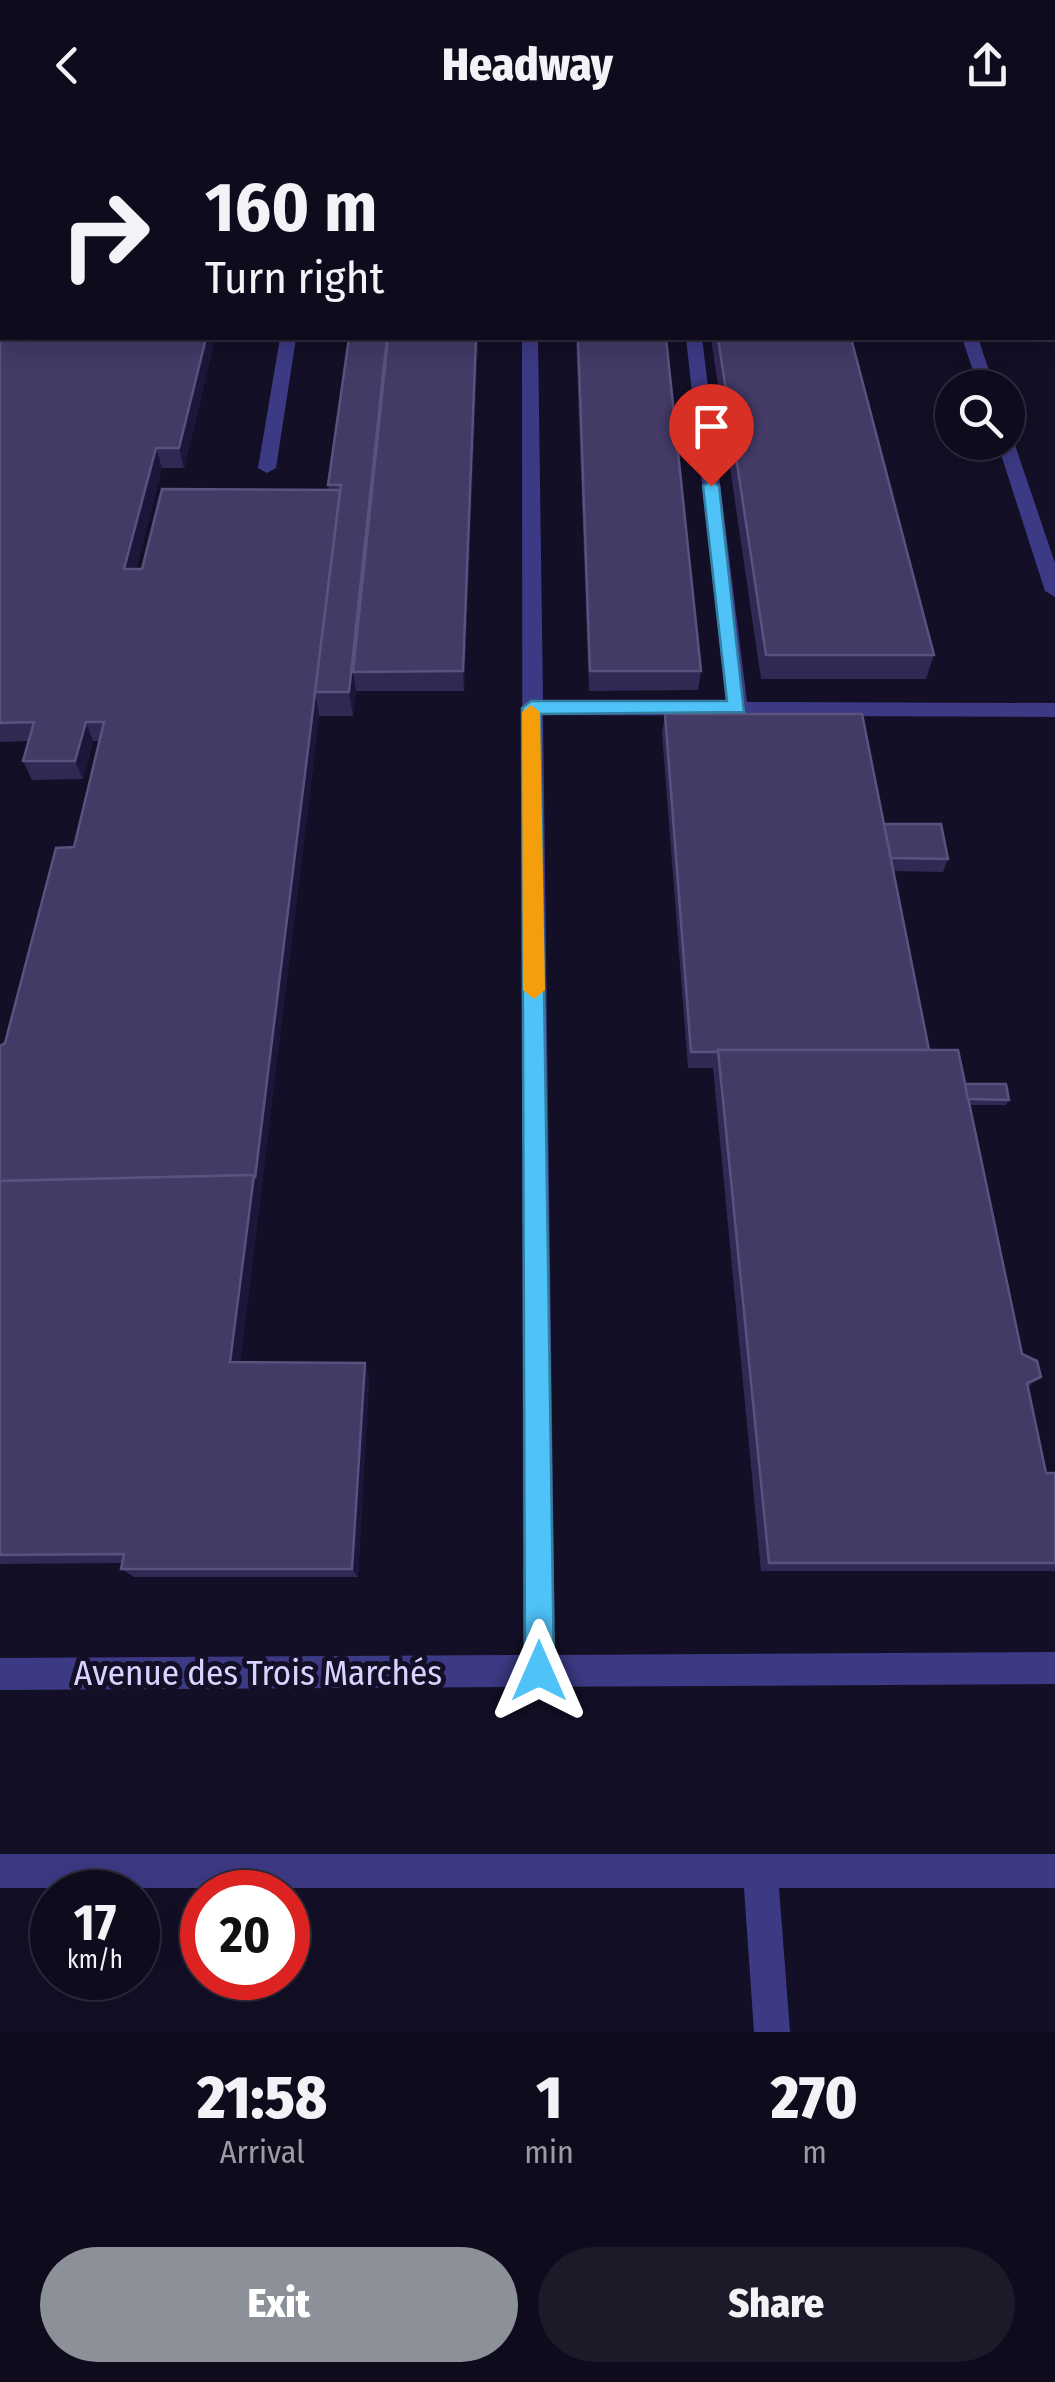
<!DOCTYPE html>
<meta charset="utf-8">
<style>
:root{--surface:#0e0b1c;--page:#1c1929;--text:#f1f3f6;--muted:#9b9ba3;--line:#2e2b3b;--accent:#8c9099}
body{margin:0;font-family:"Fira Sans Condensed",sans-serif;background:var(--page);color:var(--text);height:100vh;display:flex;flex-direction:column;font-size:38px;white-space:nowrap}
*{box-sizing:border-box;margin:0}
p{font-size:32px;color:var(--muted)}
.icon{flex:none;width:55px;height:55px;fill:none;stroke:currentColor;stroke-width:2;stroke-linecap:round;stroke-linejoin:round}
.map{position:relative;height:1902px;overflow:hidden}
.panel{display:flex;flex-direction:column;background:var(--surface);flex:1}
.panel>*{flex:none}
.hud{position:absolute;left:0px;top:0px;width:1055px;height:210px;box-shadow:0 5px 25px #0003,0 0 0 2px var(--line);background:#0e0b1c;color:var(--text);overflow:hidden}
.controls{position:absolute;left:935px;top:240px;display:grid;gap:20px}
.controls a{display:grid;place-items:center;width:90px;height:90px;border-radius:50%;background:var(--surface);box-shadow:0 5px 25px #0003,0 0 0 2px var(--line);font-size:50px}
.speed{position:absolute;left:30px;top:1740px;display:flex;gap:20px;font-size:50px;font-weight:700;text-align:center}
.speed>*{display:grid;place-content:center;width:130px;height:130px;border-radius:50%;background:var(--surface);box-shadow:0 5px 25px #0003,0 0 0 2px var(--line);line-height:1}
.speed small{font-size:25px;font-weight:400}
.speed .limit{border:15px solid #d22;background:#fff;color:#111}
.pin{position:absolute;display:grid;place-items:center;width:85px;height:85px;color:#fff;margin:-102px -42px;border-radius:50% 50% 50% 0;rotate:-45deg;box-shadow:0 0 10px #0007}
.pin .icon{rotate:45deg}
.me{position:absolute;width:110px;margin:-55px;rotate:0deg;stroke-linejoin:round;filter:drop-shadow(0 0 8px #0008)}
.turn{display:flex;align-items:center;gap:35px;height:210px;padding:0 40px;font-size:45px}
.turn .icon{width:130px;height:130px;stroke-width:2.5}
.turn b{display:block;font-size:70px;line-height:85px}
.eta{display:flex;justify-content:space-evenly;align-items:center;height:170px;text-align:center}
.eta b{font-size:60px;font-weight:800;line-height:70px}
.action{display:flex;gap:20px;margin-top:auto;padding:20px 40px}
.action a{flex:1;height:115px;border-radius:60px;background:var(--accent);color:#fff;font-size:40px;font-weight:800;line-height:115px;text-align:center}
.action a+a{background:var(--page);color:var(--text)}
header{display:flex;justify-content:space-between;align-items:center;height:130px;padding:0 40px;background:var(--surface);font-size:45px;font-weight:800}
.map>svg:first-child{display:block}
</style>
<header><svg class="icon" aria-label="back" viewBox="0 0 24 24"><path d="M15 5l-7 7 7 7"/></svg>Headway<svg class="icon" aria-label="share" viewBox="0 0 24 24"><path d="M12 15V3M7 8l5-5 5 5M5 13v7h14v-7"/></svg></header>
<div class="map">
<svg width="1055" height="1902" viewBox="0 0 1055 1902">
<rect width="100%" height="100%" fill="#130f26"/>
<g fill="none" stroke-linecap="round" stroke-linejoin="round">
<!-- minor -->
<g fill="#3d3a85" fill-rule="evenodd">
<polygon points="315,0 329,0 329,2 316,2"/>
<polygon points="523,0 537,0 537,2 524,2"/>
<polygon points="860,0 875,0 877,2 862,2"/>
<polygon points="897,0 911,0 911,2 898,2"/>
<polygon points="943,0 957,0 959,2 945,2"/>
<polygon points="1055,0 1055,8 1052,2 1046,2"/>
<polygon points="0,137 2,138 2,146 0,147"/>
<polygon points="280,208 296,208 276,338 267,343 258,338"/>
<polygon points="522,208 538,208 543,571 726,572 686,208 702,208 747,572 1055,573 1055,587 543,585 555,1525 1055,1522 1055,1554 0,1560 0,1528 523,1525"/>
<polygon points="962,208 978,208 995,258 979,258"/>
<polygon points="1008,307 1014,312 1055,433 1055,467 1045,461 997,312 1008,312"/>
<polygon points="0,1724 1055,1724 1055,1758 779,1758 790,1902 754,1902 744,1758 0,1758"/>
</g>
</g>
<!-- wall -->
<g fill="#312854">
<polygon points="1052,25 1055,25 1055,199 1052,193"/>
<polygon points="0,194 2,208 215,208 184,338 162,338 136,439 142,439 329,360 328,355 349,208 478,208 464,561 356,561 353,586 319,586 240,1232 365,1233 369,1247 358,1447 134,1447 121,1439 122,1433 0,1434 0,916 5,913 74,717 99,611 93,611 83,649 32,650 23,631 28,611 0,612"/>
<polygon points="576,208 666,208 701,541 698,560 589,561"/>
<polygon points="711,208 851,208 934,525 926,549 761,549"/>
<polygon points="665,584 884,694 948,729 943,742 893,741 929,920 965,954 1009,970 1006,975 969,975 1022,1224 1041,1247 1028,1257 1046,1343 1055,1343 1055,1441 761,1441 713,938 688,938 662,603"/>
</g>
<!-- shaded-wall -->
<g fill="#1d163a">
<polygon points="206,208 215,208 184,338 179,318"/>
<polygon points="387,208 353,542 356,561 353,586 349,562"/>
<polygon points="476,208 478,208 464,561 463,541"/>
<polygon points="156,318 162,338 131,459 124,439"/>
<polygon points="316,567 319,586 239,1245 230,1232"/>
<polygon points="86,592 93,611 83,649 75,631"/>
<polygon points="365,1233 369,1247 358,1447 352,1439"/>
</g>
<!-- building -->
<g fill="#433a66" stroke="#5a527e" stroke-width="2.5">
<polygon points="377,0 410,0 409,2 377,2"/>
<polygon points="411,0 484,0 484,2 410,2"/>
<rect x="570" y="0" width="74" height="2"/>
<rect x="712" y="0" width="83" height="2"/>
<polygon points="1052,25 1055,25 1055,154 1052,148"/>
<polygon points="2,187 2,208 206,208 179,318 156,318 124,439 142,439 162,359 340,360 255,1048 254,1045 0,1051 0,916 5,913 56,718 74,717 104,592 86,592 75,631 23,631 34,592 0,593 0,194"/>
<polygon points="349,208 387,208 349,562 315,562 341,355 328,355"/>
<polygon points="388,208 476,208 463,541 353,542"/>
<polygon points="578,208 666,208 701,541 590,541"/>
<polygon points="718,208 851,208 934,525 766,525"/>
<polygon points="665,584 862,584 929,920 718,920 718,922 691,922"/>
<polygon points="884,694 941,694 948,729 891,728"/>
<polygon points="718,920 958,920 1022,1224 1037,1231 1041,1247 1027,1253 1046,1343 1055,1343 1055,1433 769,1433"/>
<polygon points="965,954 1006,954 1009,970 968,969"/>
<polygon points="254,1045 230,1232 365,1233 352,1439 121,1439 124,1424 0,1425 0,1051"/>
</g>
<!-- route -->
<polygon fill="#4fc3f7" stroke="#337fa1" stroke-width="2.5" points="711,351 719,356 744,582 540,584 554,1541 550,1551 539,1555 529,1551 525,1541 522,578 531,571 727,571 703,356"/>
<!-- slow -->
<polygon fill="#f59e0b" points="531,575 540,582 545,860 534,869 523,860 522,582"/>
<g text-anchor="middle" stroke-width="10" stroke-linejoin="round" paint-order="stroke">
<!-- near-street labels -->
<g font-size="35" fill="#d9d4ff" stroke="#130f26">
<text x="258" y="1555">Avenue des Trois Marchés</text>
</g>
</g>
</svg>
<div class="controls">
<a><svg class="icon" aria-label="search" viewBox="0 0 24 24"><circle cx="10" cy="10" r="6"/><path d="M15 15l6 6"/></svg></a>
</div>
<div class="speed"><div>17<small>km/h</small></div><div class="limit">20</div></div>
<div class="pin" style="left:711px;top:356px;background:#d93025"><svg class="icon" aria-label="arrive" viewBox="0 0 24 24"><path d="M6 21V4h12l-3 4 3 4H6"/></svg></div>
<svg class="me" style="left:539px;top:1541px" viewBox="-20 -20 40 40"><path d="M0-17L14 15 0 8-14 15z" fill="#4fc3f7" stroke="#fff" stroke-width="4"/></svg>
<div class="hud">
<div class="turn"><svg class="icon" aria-label="right" viewBox="0 0 24 24"><path d="M7 20v-9h11M14 6l5 5-5 5"/></svg><div><b>160 m</b>Turn right</div></div>
</div>
</div>
<section class="panel">
<div class="eta">
<div><b>21:58</b><p>Arrival</p></div>
<div><b>1</b><p>min</p></div>
<div><b>270</b><p>m</p></div>
</div>
<div class="action"><a>Exit</a><a>Share</a></div>
</section>
